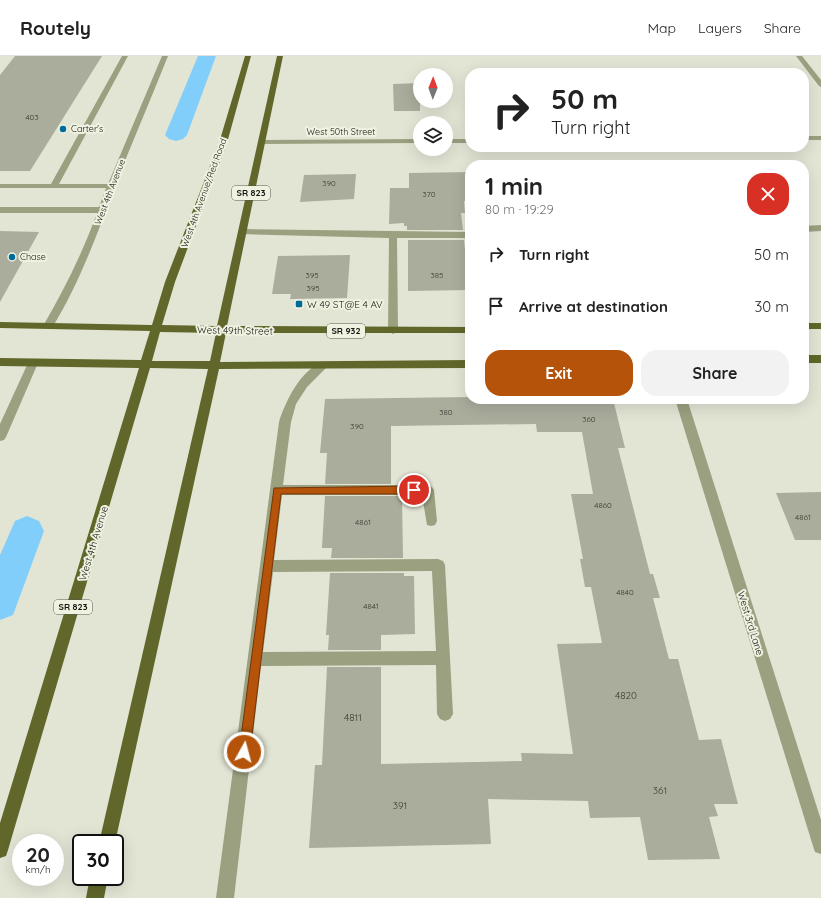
<!DOCTYPE html>
<meta charset="utf-8">
<style>
:root{--surface:#fff;--page:#f2f2f2;--text:#222;--muted:#767676;--line:#e0e0e0;--accent:#b45309}
body{margin:0;font-family:Quicksand,sans-serif;background:var(--page);color:var(--text);height:100vh;display:flex;flex-direction:column;font-size:15px;white-space:nowrap}
*{box-sizing:border-box;margin:0}
p{font-size:13px;color:var(--muted)}
.icon{flex:none;width:22px;height:22px;fill:none;stroke:currentColor;stroke-width:2;stroke-linecap:round;stroke-linejoin:round}
.map{position:relative;flex:1;overflow:hidden}
.drawer{position:absolute;left:465px;top:104px;width:344px;height:244px;display:flex;flex-direction:column;background:var(--surface);border-radius:16px;box-shadow:0 4px 16px #0002}
.drawer>*{flex:none}
.top-card{position:absolute;left:465px;top:12px;width:344px;height:84px;border-radius:16px;box-shadow:0 4px 16px #0002;background:#fff;color:var(--text);overflow:hidden}
.needle{width:26px;rotate:1deg}
.tools{position:absolute;left:413px;top:12px;display:grid;gap:8px}
.tools a{display:grid;place-items:center;width:40px;height:40px;border-radius:50%;background:var(--surface);box-shadow:0 4px 16px #0002;font-size:20px}
.speed{position:absolute;left:12px;top:778px;display:flex;gap:8px;font-size:20px;font-weight:700;text-align:center}
.speed>*{display:grid;place-content:center;width:52px;height:52px;border-radius:50%;background:var(--surface);box-shadow:0 4px 16px #0002;line-height:1}
.speed small{font-size:10px;font-weight:400}
.speed .limit{border:2px solid #111;border-radius:6px;background:#fff;color:#111}
.pin{position:absolute;display:grid;place-items:center;width:34px;height:34px;color:#fff;margin:-17px;border:2px solid #fff;border-radius:50%;box-shadow:0 1px 4px #0007}
.me{position:absolute;width:44px;margin:-22px;rotate:7deg;stroke-linejoin:round;filter:drop-shadow(0 0 3px #0008)}
.turn{display:flex;align-items:center;gap:14px;height:84px;padding:0 20px;font-size:18px}
.turn .icon{width:52px;height:52px;stroke-width:2.5}
.turn b{display:block;font-size:28px;line-height:34px}
.round{display:grid;place-items:center;flex:none;width:42px;height:42px;border-radius:16px;background:var(--page)}
.head{display:flex;align-items:center;justify-content:space-between;height:68px;padding:0 20px}
h1{font-size:24px;font-weight:800;line-height:30px}
.action{display:flex;gap:8px;margin-top:auto;padding:8px 20px}
.action a{flex:1;height:46px;border-radius:16px;background:var(--accent);color:#fff;font-size:16px;font-weight:800;line-height:46px;text-align:center}
.action a+a{background:var(--page);color:var(--text)}
ul{padding:0;list-style:none}
li{display:flex;align-items:center;gap:12px;height:52px;padding:0 20px}
li div{flex:1}
li b{display:block;font-size:15px}
li em{font-style:normal}
header{display:flex;align-items:center;gap:24px;box-sizing:border-box;height:56px;padding:0 20px;background:var(--surface);border-bottom:1px solid var(--line)}
header strong{font-size:19px}
nav{display:flex;gap:22px;margin-inline-start:auto;font-size:14px}
.map>svg:first-child{display:block}
</style>
<header>
<strong>Routely</strong>
<nav><a>Map</a><a>Layers</a><a>Share</a></nav>
</header>
<div class="map">
<svg width="821" height="842" viewBox="0 0 821 842">
<rect width="100%" height="100%" fill="#e2e5d4"/>
<g fill="none" stroke-linecap="round" stroke-linejoin="round">
<!-- canal -->
<g fill="#82cefb" fill-rule="evenodd">
<polygon points="198,0 216,0 187,79 183,83 176,85 169,83 165,79"/>
<polygon points="27,460 39,465 44,475 13,559 0,564 0,499 15,465"/>
</g>
</g>
<!-- building -->
<g fill="#aaac9c">
<polygon points="15,0 102,0 30,115 0,115 0,19"/>
<polygon points="420,27 420,55 394,55 393,28"/>
<polygon points="470,116 470,145 464,145 465,157 461,157 463,174 407,174 407,170 404,170 404,167 389,168 390,132 409,132 409,117"/>
<polygon points="356,118 354,143 300,146 304,119"/>
<polygon points="0,175 39,176 0,246"/>
<polygon points="408,184 464,184 469,234 408,235"/>
<polygon points="350,199 347,242 290,243 291,238 272,238 278,200"/>
<polygon points="470,341 470,343 613,343 625,392 618,392 650,518 653,518 660,542 653,542 669,603 678,603 699,684 721,683 738,748 714,748 718,760 709,761 720,803 648,804 640,761 590,762 588,745 488,743 491,788 309,792 315,709 322,709 327,611 381,611 381,708 522,705 521,697 573,698 557,588 602,587 591,531 585,531 580,503 583,503 571,438 593,438 582,376 537,376 536,368 391,370 391,428 325,428 327,397 320,397 325,343"/>
<polygon points="821,436 821,484 795,484 776,437"/>
<polygon points="325,440 402,440 403,502 331,502 332,492 322,492"/>
<polygon points="330,517 404,517 404,520 414,520 415,578 381,579 381,594 328,594 329,579 326,579"/>
</g>
<g fill="none" stroke-linecap="round" stroke-linejoin="round">
<!-- minor -->
<g fill="#9ba080" fill-rule="evenodd">
<path d="M122 0H128L59 128H108L162 0H168C151 43 132 86 115 130 97 179 79 228 52 272H44L43 270C64 234 83 196 97 157H0V151H99L106 132H0V128H51Z"/>
<polygon points="796,0 802,0 821,24 821,31 819,30"/>
<rect x="804" y="80" width="17" height="4"/>
<polygon points="420,83 420,87 262,88 258,86 262,84"/>
<rect x="446" y="83" width="24" height="4"/>
<polygon points="821,169 821,175 804,176 804,170"/>
<polygon points="243,173 470,176 470,182 397,182 398,275 393,278 388,275 389,182 240,178 239,176"/>
<polygon points="33,303 38,307 6,381 4,384 0,385 0,368 28,307"/>
<path d="M323 306 328 310 307 331 296 348 291 366 283 429H428L432 431 434 434 437 465 435 469 431 470 427 469 422 439H282L274 504 438 503 443 505 445 509 453 658 450 663 445 665 440 663 437 658 436 609 261 610 234 842H216L279 366C285 346 301 313 323 306ZM432 515 436 595 263 596 273 516Z"/>
<polygon points="675,343 687,343 821,764 821,798 815,796 813,790"/>
</g>
<!-- major -->
<g fill="#61672a" fill-rule="evenodd">
<path d="M245 0H251L227 87 175 226 162 269 217 270 277 0H283L227 270 470 271V277H226L220 306 470 304V312L219 313 115 787H99L208 313 150 312 8 794 6 800 0 802V767L139 312 0 310V302L141 304 150 275 0 272V266L152 269 165 226 219 87ZM160 276 216 277 210 305H152Z"/>
<rect x="804" y="267" width="17" height="6"/>
<rect x="804" y="299" width="17" height="8"/>
<polygon points="90,821 108,821 104,842 86,842"/>
</g>
</g>
<!-- route -->
<polygon fill="#b45309" stroke="#753606" points="414,430 418,434 414,438 281,438 250,696 249,700 244,701 240,700 239,696 274,432"/>
<!-- markers -->
<g fill="#006b98" stroke="#eff2e1" stroke-width="1.5">
<circle cx="63" cy="73" r="4"/>
<circle cx="12" cy="201" r="4"/>
<rect x="295" y="244" width="8" height="8" rx="2"/>
</g>
<g text-anchor="middle" stroke-width="4" stroke-linejoin="round" paint-order="stroke">
<!-- number labels -->
<g font-size="8" fill="#3b3c34">
<text x="32" y="64">403</text>
<text x="329" y="130">390</text>
<text x="429" y="141">370</text>
<text x="312" y="222">395</text>
<text x="437" y="222">385</text>
<text x="313" y="235">395</text>
<text x="446" y="359">380</text>
<text x="589" y="366">360</text>
<text x="357" y="373">390</text>
<text x="603" y="452">4860</text>
<text x="803" y="464">4861</text>
<text x="363" y="469">4861</text>
<text x="625" y="539">4840</text>
<text x="371" y="553">4841</text>
</g>
<!-- far-poi labels -->
<g font-size="9" fill="#161611" stroke="#eff2e1" text-anchor="start">
<text x="71" y="76">Carter's</text>
<text x="20" y="204">Chase</text>
</g>
<!-- far-street labels -->
<g font-size="9" fill="#161611" stroke="#eff2e1">
<text x="341" y="79">West 50th Street</text>
<text transform="translate(110 136) rotate(-69)" y="3">West 4th Avenue</text>
<text transform="translate(204 137) rotate(-70)" y="3">West 4th Avenue/Red Road</text>
</g>
<!-- shield labels -->
<g fill="#eff2e1" stroke="#57584f" stroke-width="1">
<rect x="232" y="130" width="38" height="14" rx="3"/>
<rect x="327" y="268" width="38" height="14" rx="3"/>
<rect x="54" y="544" width="38" height="14" rx="3"/>
</g>
<g font-size="9" font-weight="bold" fill="#161611">
<text x="251" y="140">SR 823</text>
<text x="346" y="278">SR 932</text>
<text x="73" y="554">SR 823</text>
</g>
<!-- poi labels -->
<g font-size="10" fill="#161611" stroke="#eff2e1" text-anchor="start">
<text x="307" y="252">W 49 ST@E 4 AV</text>
</g>
<!-- street labels -->
<g font-size="10" fill="#161611" stroke="#eff2e1">
<text transform="translate(235 274) rotate(1)" y="4">West 49th Street</text>
<text transform="translate(93 487) rotate(-73)" y="4">West 4th Avenue</text>
<text transform="translate(751 567) rotate(73)" y="4">West 3rd Lane</text>
</g>
<!-- near-number labels -->
<g font-size="10" fill="#3b3c34">
<text x="626" y="643">4820</text>
<text x="353" y="665">4811</text>
<text x="660" y="738">361</text>
<text x="400" y="753">391</text>
</g>
</g>
</svg>
<div class="tools">
<a><svg class="needle" viewBox="-14 -14 28 28"><path d="M0-13l5 13h-10z" fill="#e53935"/><path d="M0 13l5-13h-10z" fill="#767676"/></svg></a>
<a><svg class="icon" aria-label="layers" viewBox="0 0 24 24"><path d="M12 4l9 5-9 5-9-5zM3 14l9 5 9-5"/></svg></a>
</div>
<div class="speed"><div>20<small>km/h</small></div><div class="limit">30</div></div>
<div class="pin" style="left:414px;top:434px;background:#d93025"><svg class="icon" aria-label="arrive" viewBox="0 0 24 24"><path d="M6 21V4h12l-3 4 3 4H6"/></svg></div>
<svg class="me" style="left:244px;top:696px" viewBox="-20 -20 40 40"><circle r="17" fill="#b45309" stroke="#fff" stroke-width="3"/><path d="M0-11L8 9 0 5-8 9z" fill="#fff"/></svg>
<div class="top-card">
<div class="turn"><svg class="icon" aria-label="right" viewBox="0 0 24 24"><path d="M7 20v-9h11M14 6l5 5-5 5"/></svg><div><b>50 m</b>Turn right</div></div>
</div>
<section class="drawer">
<div class="head"><div><h1>1 min</h1><p>80 m · 19:29</p></div><a class="round" style="background:#d93025;color:#fff"><svg class="icon" aria-label="close" viewBox="0 0 24 24"><path d="M6 6l12 12M18 6L6 18"/></svg></a></div>
<ul>
<li><svg class="icon" aria-label="right" viewBox="0 0 24 24"><path d="M7 20v-9h11M14 6l5 5-5 5"/></svg><div><b>Turn right</b></div><em>50 m</em></li>
<li><svg class="icon" aria-label="arrive" viewBox="0 0 24 24"><path d="M6 21V4h12l-3 4 3 4H6"/></svg><div><b>Arrive at destination</b></div><em>30 m</em></li>
</ul>
<div class="action"><a>Exit</a><a>Share</a></div>
</section>
</div>
